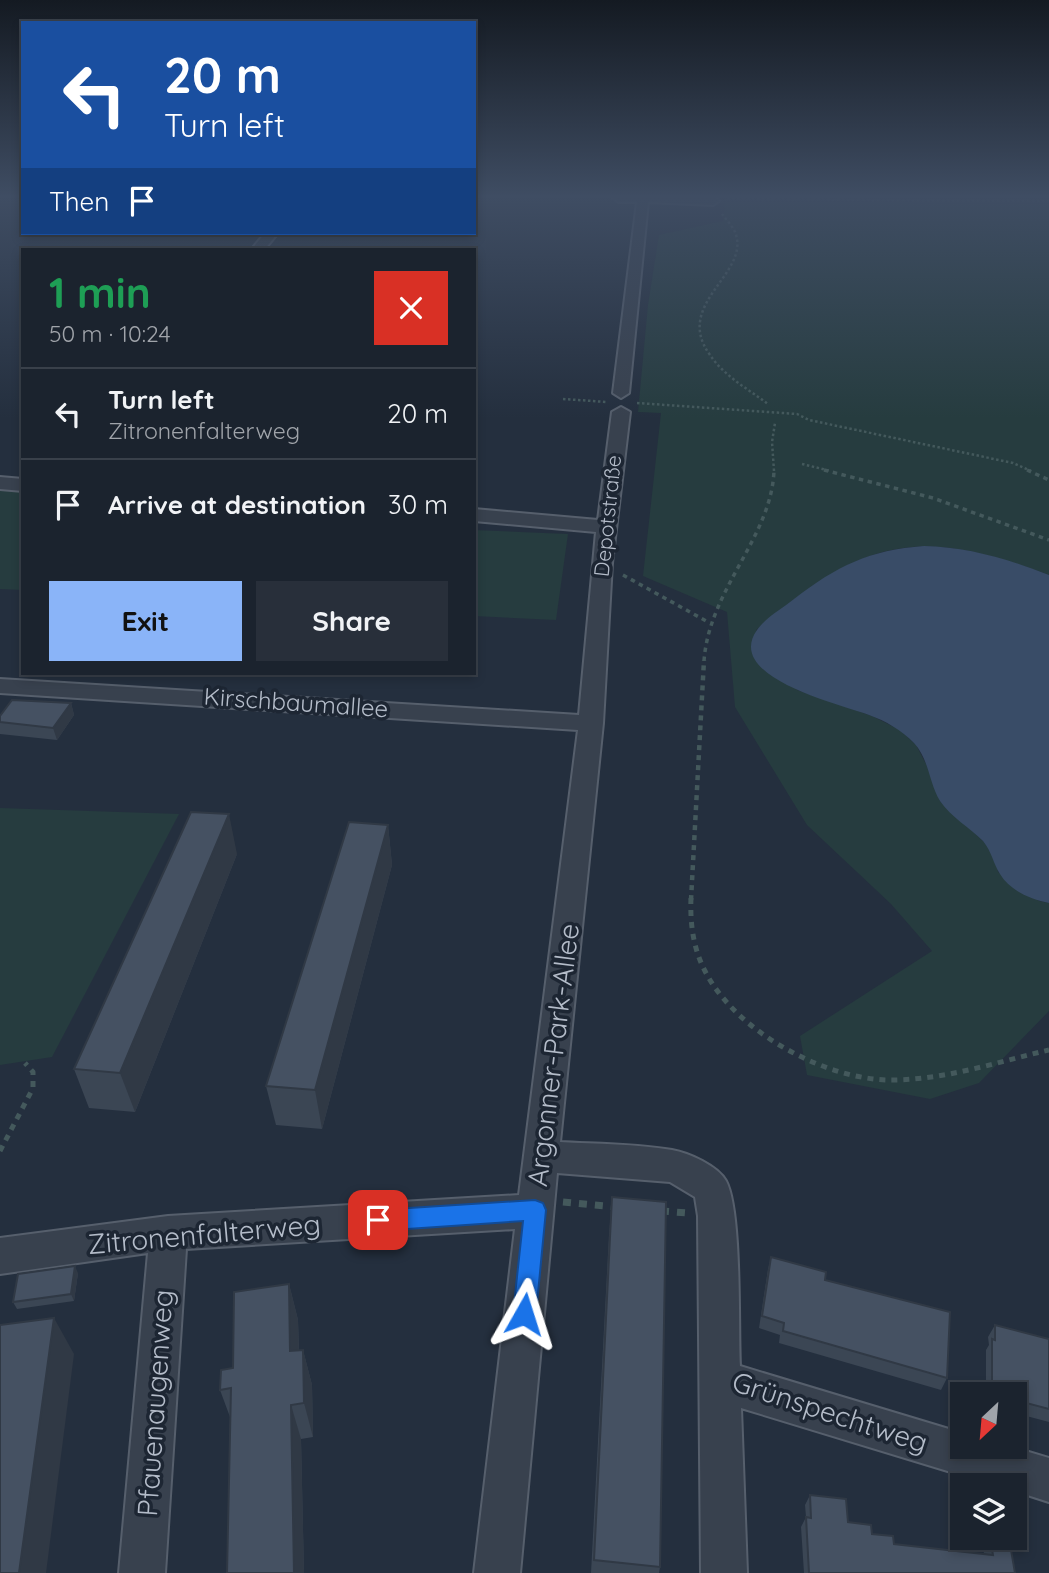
<!DOCTYPE html>
<meta charset="utf-8">
<style>
:root{--surface:#1b232e;--page:#282f3a;--text:#f1f3f6;--muted:#a0a4aa;--line:#39404a;--accent:#8ab4f8}
body{margin:0;font-family:Quicksand,sans-serif;background:var(--page);color:var(--text);height:100vh;display:flex;flex-direction:column;font-size:26px;white-space:nowrap}
*{box-sizing:border-box;margin:0}
p{font-size:23px;color:var(--muted)}
.icon{flex:none;width:38px;height:38px;fill:none;stroke:currentColor;stroke-width:2;stroke-linecap:round;stroke-linejoin:round}
.map{position:relative;flex:1;overflow:hidden}
.details{position:absolute;left:21px;top:248px;width:455px;height:427px;display:flex;flex-direction:column;background:var(--surface);border-radius:0px;box-shadow:0 4px 10px #0003,0 0 0 2px var(--line)}
.details>*{flex:none}
.hud{position:absolute;left:21px;top:21px;width:455px;height:214px;border-radius:0px;box-shadow:0 4px 10px #0003,0 0 0 2px var(--line);background:#1a4fa0;color:#fff;overflow:hidden}
.needle{width:46px;rotate:206deg}
.tools{position:absolute;left:950px;top:1382px;display:grid;gap:14px}
.tools a{display:grid;place-items:center;width:77px;height:77px;border-radius:0px;background:var(--surface);box-shadow:0 4px 10px #0003,0 0 0 2px var(--line);font-size:35px}
.pin{position:absolute;display:grid;place-items:center;width:60px;height:60px;color:#fff;margin:-30px;border-radius:14px;box-shadow:0 4px 10px #0006}
.me{position:absolute;width:77px;margin:-38px;rotate:6deg;stroke-linejoin:round;filter:drop-shadow(0 0 5px #0008)}
.turn{display:flex;align-items:center;gap:24px;height:147px;padding:0 28px;font-size:32px}
.turn .icon{width:91px;height:91px;stroke-width:2.5}
.turn b{display:block;font-size:49px;line-height:60px}
.then{display:flex;align-items:center;height:66px;padding:0 28px;background:#0003;gap:14px;font-size:26px}
.round{display:grid;place-items:center;flex:none;width:74px;height:74px;border-radius:0px;background:var(--page)}
.head{display:flex;align-items:center;justify-content:space-between;height:119px;padding:0 28px}
h1{font-size:42px;font-weight:800;line-height:52px;color:#1e9e55}
.primary-button{display:flex;gap:14px;margin-top:auto;padding:14px 28px}
.primary-button a{flex:1;height:80px;border-radius:0px;background:var(--accent);color:#111;font-size:28px;font-weight:800;line-height:80px;text-align:center}
.primary-button a+a{background:var(--page);color:var(--text)}
ul{padding:0;list-style:none}
li{display:flex;align-items:center;gap:21px;height:91px;padding:0 28px;border-top:2px solid var(--line)}
li div{flex:1}
li b{display:block;font-size:26px}
li em{font-style:normal}
.map>svg:first-child{display:block}
</style>
<div class="map">
<svg width="1049" height="1573" viewBox="0 0 1049 1573">
<rect width="100%" height="100%" fill="#242f3e"/>
<!-- green -->
<g fill="#263c3f">
<path d="M725 202 1049 204V575C914 525 865 539 756 630L797 690 872 716 900 730 916 745 926 764 940 801 984 842 995 858 998 872 1039 901 1049 903V1011L979 1083 930 1099 807 1075 800 1036 932 951 891 904 807 825 735 707 727 612 643 576 661 413 638 412 648 305 659 235 723 221Z"/>
<polygon points="0,490 23,492 23,590 0,589"/>
<polygon points="474,530 568,534 556,620 474,616"/>
<polygon points="0,808 179,814 52,1057 0,1065"/>
</g>
<!-- water -->
<path fill="#394c67" d="M924 546C968 547 1008 559 1049 575V903C1031 899 1010 891 1000 874 993 863 992 852 983 841 970 828 951 817 940 801 929 783 929 759 914 743 901 730 886 721 869 715 843 705 723 678 757 630 765 618 783 608 794 599 837 566 869 550 924 546Z"/>
<g fill="none" stroke-linecap="round" stroke-linejoin="round">
<!-- minor casing -->
<g stroke="#565f6c" stroke-width="4">
<g id="minor">
<polygon points="613,198 716,198 719,201 713,205 648,202 629,393 621,398 613,393 637,202 619,202"/>
<polygon points="265,233 278,233 264,250 251,250"/>
<path d="M621 407 630 412 612 563 603 723 560 1142C597 1144 636 1144 672 1150 689 1153 718 1166 726 1181 742 1211 738 1327 740 1366L962 1433V1447H1012L1049 1458V1502L1015 1491V1486H997L741 1408 747 1573H701L698 1216 695 1197 670 1182 557 1173 520 1573H474L515 1229 186 1249 165 1573H119L148 1253 0 1274V1238L168 1216 519 1195 578 730 0 693V679L579 715 596 532 474 521V509L598 520 612 412Z"/>
<polygon points="0,477 23,479 23,491 0,489"/>
</g>
</g>
<!-- path-far4 -->
<g stroke="#44595c" stroke-width="2.5" stroke-dasharray="2.5 2.5" stroke-linecap="butt">
<polyline points="727,199 1049,201"/>
<path d="M722 214C726 219 732 226 735 232 752 274 672 303 710 355 724 376 748 389 768 404"/>
<polyline points="563,399 607,402"/>
<polyline points="637,403 797,414 809,420 1013,463 1031,471"/>
<polyline points="802,464 831,471"/>
<polyline points="774,471 772,442 775,423"/>
</g>
<!-- path-far3 -->
<g stroke="#44595c" stroke-width="3.5" stroke-dasharray="4.5 4.5" stroke-linecap="butt">
<polyline points="824,470 933,498 1049,540"/>
<polyline points="1027,470 1049,480"/>
<polyline points="623,575 708,622"/>
<path d="M704 661C709 589 772 537 774 470"/>
</g>
<!-- path-far2 -->
<polyline stroke="#44595c" stroke-width="4.5" stroke-dasharray="5 5" stroke-linecap="butt" points="691,900 704,660"/>
<!-- path-far1 -->
<g stroke="#44595c" stroke-width="5" stroke-dasharray="6 6" stroke-linecap="butt">
<path d="M691 898C690 923 693 948 705 971 735 1031 825 1080 891 1080 945 1080 997 1062 1049 1050"/>
<polyline points="0,1151 33,1088 33,1072 25,1063"/>
</g>
<!-- path -->
<g stroke="#44595c" stroke-width="7" stroke-dasharray="8 8" stroke-linecap="butt">
<polyline points="563,1202 617,1207"/>
<polyline points="661,1211 687,1213"/>
</g>
<!-- minor -->
<use href="#minor" fill="#38414e" fill-rule="evenodd"/>
</g>
<!-- wall -->
<g fill="#3b4654">
<polygon points="71,703 74,715 57,740 0,734 0,716"/>
<polygon points="388,825 392,865 322,1129 276,1125 266,1086"/>
<polygon points="237,854 135,1112 89,1108 74,1069"/>
<polygon points="612,1197 660,1567 659,1573 591,1573 609,1235"/>
<polygon points="771,1257 825,1280 947,1378 941,1390 779,1343 780,1335 759,1328 768,1269"/>
<polygon points="78,1273 74,1301 17,1309 13,1302"/>
<polygon points="289,1284 298,1320 299,1350 303,1350 312,1385 313,1437 301,1439 304,1573 227,1573 230,1417 220,1390"/>
<polygon points="995,1325 1049,1339 1049,1422 1015,1413 1015,1395 986,1395 986,1350 989,1345 988,1337"/>
<polygon points="810,1495 848,1522 872,1534 894,1544 984,1554 982,1538 1009,1538 1015,1573 804,1573 801,1527 806,1517 805,1505"/>
</g>
<!-- shaded-wall -->
<g fill="#303945">
<polygon points="71,703 74,715 57,740 53,728"/>
<polygon points="229,814 237,854 135,1112 120,1073"/>
<polygon points="388,825 392,865 322,1129 315,1090"/>
<polygon points="75,1266 78,1273 74,1301 71,1294"/>
<polygon points="289,1284 298,1320 300,1387 290,1351"/>
<polygon points="54,1318 74,1354 46,1573 19,1573"/>
<polygon points="303,1350 312,1385 313,1437 304,1403"/>
<polygon points="291,1405 301,1439 304,1573 294,1573"/>
</g>
<!-- building -->
<g fill="#455162" stroke="#303945" stroke-width="2">
<polygon points="12,700 71,703 53,728 0,722 0,716"/>
<polygon points="191,812 229,814 120,1073 74,1069"/>
<polygon points="349,822 388,825 315,1090 266,1086"/>
<polygon points="612,1197 666,1202 660,1567 594,1560"/>
<polygon points="771,1257 826,1272 825,1280 950,1312 947,1378 783,1331 784,1323 762,1316"/>
<polygon points="75,1266 71,1294 13,1302 18,1274"/>
<polygon points="289,1284 290,1351 303,1350 304,1403 291,1405 294,1573 227,1573 231,1388 220,1390 221,1370 233,1368 234,1292"/>
<polygon points="54,1318 19,1573 0,1573 0,1325"/>
<polygon points="995,1325 1049,1339 1049,1409 1015,1400 1015,1395 992,1394 992,1339 995,1340"/>
<polygon points="810,1495 846,1499 848,1522 871,1525 872,1534 893,1536 894,1544 993,1555 990,1538 1009,1538 1015,1573 809,1573 806,1517 811,1518"/>
</g>
<!-- sky -->
<linearGradient id="sky" x2="0" y2="1"><stop stop-color="#141a22"/><stop offset="0.47" stop-color="#3f4d63"/><stop offset="1" stop-color="#3f4d63" stop-opacity="0"/></linearGradient>
<rect width="1049" height="418" fill="url(#sky)"/>
<!-- route -->
<polygon fill="#1a73e8" stroke="#114b97" stroke-width="2" points="535,1200 543,1203 546,1210 536,1314 533,1322 524,1326 516,1322 513,1314 523,1221 378,1231 370,1228 366,1220 370,1213 378,1210"/>
<g text-anchor="middle" stroke-width="7" stroke-linejoin="round" paint-order="stroke">
<!-- far-street labels -->
<g font-size="21" fill="#b4bcc9" stroke="#1d2633">
<text transform="translate(608 516) rotate(-84)" y="7">Depotstraße</text>
</g>
<!-- street labels -->
<g font-size="24" fill="#b4bcc9" stroke="#1d2633">
<text transform="translate(296 703) rotate(4)" y="8">Kirschbaumallee</text>
</g>
<!-- near-street labels -->
<g font-size="28" fill="#b4bcc9" stroke="#1d2633">
<text transform="translate(553 1055) rotate(-83)" y="10">Argonner-Park-Allee</text>
<text transform="translate(204 1234) rotate(-5)" y="10">Zitronenfalterweg</text>
<text transform="translate(155 1403) rotate(-86)" y="10">Pfauenaugenweg</text>
<text transform="translate(830 1412) rotate(18)" y="10">Grünspechtweg</text>
</g>
</g>
</svg>
<div class="tools">
<a><svg class="needle" viewBox="-14 -14 28 28"><path d="M0-13l5 13h-10z" fill="#e53935"/><path d="M0 13l5-13h-10z" fill="#a0a4aa"/></svg></a>
<a><svg class="icon" aria-label="layers" viewBox="0 0 24 24"><path d="M12 4l9 5-9 5-9-5zM3 14l9 5 9-5"/></svg></a>
</div>
<div class="pin" style="left:378px;top:1220px;background:#d93025"><svg class="icon" aria-label="arrive" viewBox="0 0 24 24"><path d="M6 21V4h12l-3 4 3 4H6"/></svg></div>
<svg class="me" style="left:524px;top:1314px" viewBox="-20 -20 40 40"><path d="M0-17L14 15 0 8-14 15z" fill="#1a73e8" stroke="#fff" stroke-width="4"/></svg>
<div class="hud">
<div class="turn"><svg class="icon" aria-label="left" viewBox="0 0 24 24"><path d="M17 20v-9H6M10 6l-5 5 5 5"/></svg><div><b>20 m</b>Turn left</div></div>
<div class="then">Then<svg class="icon" aria-label="arrive" viewBox="0 0 24 24"><path d="M6 21V4h12l-3 4 3 4H6"/></svg></div>
</div>
<section class="details">
<div class="head"><div><h1>1 min</h1><p>50 m · 10:24</p></div><a class="round" style="background:#d93025;color:#fff"><svg class="icon" aria-label="close" viewBox="0 0 24 24"><path d="M6 6l12 12M18 6L6 18"/></svg></a></div>
<ul>
<li><svg class="icon" aria-label="left" viewBox="0 0 24 24"><path d="M17 20v-9H6M10 6l-5 5 5 5"/></svg><div><b>Turn left</b><p>Zitronenfalterweg</p></div><em>20 m</em></li>
<li><svg class="icon" aria-label="arrive" viewBox="0 0 24 24"><path d="M6 21V4h12l-3 4 3 4H6"/></svg><div><b>Arrive at destination</b></div><em>30 m</em></li>
</ul>
<div class="primary-button"><a>Exit</a><a>Share</a></div>
</section>
</div>
